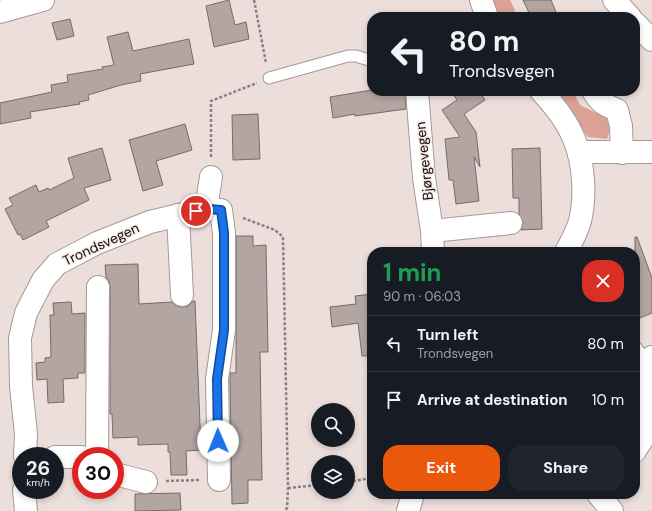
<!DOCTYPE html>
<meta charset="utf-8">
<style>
:root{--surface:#171b24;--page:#20242c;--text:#f1f3f6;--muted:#9ea1a6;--line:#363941;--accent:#ea580c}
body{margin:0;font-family:"DM Sans",sans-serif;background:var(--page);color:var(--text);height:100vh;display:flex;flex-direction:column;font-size:15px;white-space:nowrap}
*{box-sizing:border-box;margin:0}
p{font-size:13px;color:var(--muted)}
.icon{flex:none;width:22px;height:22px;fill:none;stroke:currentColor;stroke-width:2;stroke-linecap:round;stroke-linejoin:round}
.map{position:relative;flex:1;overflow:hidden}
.drawer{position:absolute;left:367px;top:247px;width:273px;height:252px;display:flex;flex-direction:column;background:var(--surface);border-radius:16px;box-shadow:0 2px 6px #0003}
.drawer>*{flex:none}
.hud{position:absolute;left:367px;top:12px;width:273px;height:84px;border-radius:16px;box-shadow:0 2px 6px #0003;background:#171b24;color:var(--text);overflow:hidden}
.fabs{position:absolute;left:311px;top:403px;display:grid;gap:8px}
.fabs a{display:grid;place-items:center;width:44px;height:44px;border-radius:50%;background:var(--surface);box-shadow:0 2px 6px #0003;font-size:20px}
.speed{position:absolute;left:12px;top:447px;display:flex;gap:8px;font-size:20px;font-weight:700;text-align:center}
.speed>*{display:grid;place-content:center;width:52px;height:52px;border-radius:50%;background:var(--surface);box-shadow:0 2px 6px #0003;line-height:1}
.speed small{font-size:10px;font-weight:400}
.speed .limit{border:6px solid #d22;background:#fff;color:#111}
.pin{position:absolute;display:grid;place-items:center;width:34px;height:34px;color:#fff;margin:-17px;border:2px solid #fff;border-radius:50%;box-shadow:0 1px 4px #0007}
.me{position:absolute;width:44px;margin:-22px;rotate:359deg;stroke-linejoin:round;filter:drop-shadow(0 0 3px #0008)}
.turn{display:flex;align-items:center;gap:14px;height:84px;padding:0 16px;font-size:18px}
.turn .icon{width:52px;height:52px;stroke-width:2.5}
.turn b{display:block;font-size:28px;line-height:34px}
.round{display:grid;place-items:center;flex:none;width:42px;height:42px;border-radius:16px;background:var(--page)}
.overview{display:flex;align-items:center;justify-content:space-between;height:68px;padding:0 16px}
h1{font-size:24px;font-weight:700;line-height:30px;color:#1e9e55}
.cta{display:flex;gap:8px;margin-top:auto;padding:8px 16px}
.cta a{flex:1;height:46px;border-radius:16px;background:var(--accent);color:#fff;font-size:16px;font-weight:700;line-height:46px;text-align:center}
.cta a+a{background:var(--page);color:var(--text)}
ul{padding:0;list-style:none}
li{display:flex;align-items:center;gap:12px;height:56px;padding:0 16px;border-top:1px solid var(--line)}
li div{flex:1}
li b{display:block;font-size:15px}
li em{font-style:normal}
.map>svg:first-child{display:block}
</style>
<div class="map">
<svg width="652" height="511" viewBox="0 0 652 511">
<rect width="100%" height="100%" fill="#ecdedb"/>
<!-- green -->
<g fill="#dca194">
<polygon points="492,0 510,0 518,17 497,17"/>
<polygon points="553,91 573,91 580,105 613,121 607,139 588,137"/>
</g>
<!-- building -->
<g fill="#b2a5a2" stroke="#766b68">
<polygon points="229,0 235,25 246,22 249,39 214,47 206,6"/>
<polygon points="523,0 551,0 558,17 531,17"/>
<polygon points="70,19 74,36 57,40 52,23"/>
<polygon points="128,32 133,51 189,39 194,64 140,74 141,81 121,85 88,95 89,100 79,102 80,104 30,112 31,118 0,124 0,103 52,92 51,85 68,82 67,75 103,69 102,67 114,65 107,37"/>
<polygon points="372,90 372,91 374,91 375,94 405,91 406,109 355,116 355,114 333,118 330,97"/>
<polygon points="451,91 479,91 485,100 464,114 476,132 480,167 474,157 479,201 456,204 453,180 449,180 445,139 460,137 442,110 457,100"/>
<polygon points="258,114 260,159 233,160 232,115"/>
<polygon points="185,124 192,150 156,161 163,185 143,191 129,140"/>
<polygon points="102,148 111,180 84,188 89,200 46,221 49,227 23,240 20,234 18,235 5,209 13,205 9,198 36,185 39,192 48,188 49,190 74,178 68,158"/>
<polygon points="540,148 542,229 521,230 523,222 519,214 519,198 513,198 512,149"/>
<polygon points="236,236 253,236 253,246 266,245 268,352 260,352 262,480 248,480 248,503 232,504 230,380 230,373 236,373"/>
<polygon points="635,237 637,237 652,278 652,313 635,320"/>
<polygon points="138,264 139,304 172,302 177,306 182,307 188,306 193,301 195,301 201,450 186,451 187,475 171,475 170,452 168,452 168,444 138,445 138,437 113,438 112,414 110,414 110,287 109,281 106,277 105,265"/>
<polygon points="372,294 372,356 362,356 358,323 332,327 330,307 356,304 355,296"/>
<polygon points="71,302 72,314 85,313 85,373 78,373 78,378 63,379 64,402 48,403 47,379 37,380 36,363 45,362 45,358 51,357 50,315 54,315 53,303"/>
<polygon points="180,493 181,510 135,511 135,494"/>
</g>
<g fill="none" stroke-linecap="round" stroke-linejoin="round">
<!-- service casing -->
<g stroke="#a59996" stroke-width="13">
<g id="service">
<polyline points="269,78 348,56 356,56 372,61"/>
<polyline points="635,346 648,363"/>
</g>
</g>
<!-- minor casing -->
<g stroke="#a59996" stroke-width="24">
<g id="minor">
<polyline points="614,0 630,17"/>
<polyline points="0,12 43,0"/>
<polyline points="635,23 652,40"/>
<polyline points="417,91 424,178 432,231 433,252"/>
<path d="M593 91C600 103 605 105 617 110L621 126 622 153"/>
<polyline points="579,154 587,152 652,152"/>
<polyline points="208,209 208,196 211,177"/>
<polyline points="178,215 182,295"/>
<polyline points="432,231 511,223"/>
<path d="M635 451C637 447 641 442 643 438 650 414 637 377 652 357"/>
<polyline points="25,456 26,434 21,386 20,338 26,313 43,280 57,264 97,243 150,222 196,211 208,209 221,210 224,233 224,330 217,379 219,480"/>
<polyline points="97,456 98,287"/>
<polyline points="55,457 81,457"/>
<polyline points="115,474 146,482"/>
<polyline points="24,490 26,511"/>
<polyline points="598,494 612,511"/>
</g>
</g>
<!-- tertiary casing -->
<g stroke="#a59996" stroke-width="24">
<g id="tertiary">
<polyline points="481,0 487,17"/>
<path d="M541 91C554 105 567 121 574 139 584 163 586 196 580 221 577 232 571 242 566 252"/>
<polyline points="408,511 413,494"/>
</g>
</g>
<!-- path -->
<g stroke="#8a817f" stroke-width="2.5" stroke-dasharray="3 2" stroke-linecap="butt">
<polyline points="254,0 266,63"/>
<polyline points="211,157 211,101 257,83"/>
<polyline points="243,218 275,230 283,237 288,488 287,508 285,511"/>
<polyline points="166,481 199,480"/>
<polyline points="348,482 365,479 372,475"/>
<polyline points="288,488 318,485"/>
</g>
<!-- service -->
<use href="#service" stroke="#fff" stroke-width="11"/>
<!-- minor -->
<use href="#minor" stroke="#fff" stroke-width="22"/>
<!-- tertiary -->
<use href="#tertiary" stroke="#fff" stroke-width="22"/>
</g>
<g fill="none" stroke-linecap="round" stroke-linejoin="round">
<!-- route casing -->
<g stroke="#114b97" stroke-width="10">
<polyline id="route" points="196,211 208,209 221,210 224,233 224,330 217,379 218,441"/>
</g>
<!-- route -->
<use href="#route" stroke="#1a73e8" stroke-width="7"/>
</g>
<g text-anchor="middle" stroke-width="3" stroke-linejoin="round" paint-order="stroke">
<!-- street labels -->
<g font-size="14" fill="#100c0b" stroke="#f9ebe8">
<text transform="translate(424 161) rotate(-96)" y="5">Bjørgevegen</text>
<text transform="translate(101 244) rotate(-25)" y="5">Trondsvegen</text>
</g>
</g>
</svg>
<div class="fabs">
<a><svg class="icon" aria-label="search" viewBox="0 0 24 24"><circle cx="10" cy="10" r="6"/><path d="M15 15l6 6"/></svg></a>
<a><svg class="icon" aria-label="layers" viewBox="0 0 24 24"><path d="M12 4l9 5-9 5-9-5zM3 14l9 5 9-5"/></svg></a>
</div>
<div class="speed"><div>26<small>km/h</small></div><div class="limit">30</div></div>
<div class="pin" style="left:196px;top:211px;background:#d93025"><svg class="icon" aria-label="arrive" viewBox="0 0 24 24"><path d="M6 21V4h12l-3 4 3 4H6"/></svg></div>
<svg class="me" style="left:218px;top:441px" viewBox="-20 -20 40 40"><circle r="19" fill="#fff"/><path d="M0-13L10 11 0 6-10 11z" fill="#1a73e8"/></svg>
<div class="hud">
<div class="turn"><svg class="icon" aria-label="left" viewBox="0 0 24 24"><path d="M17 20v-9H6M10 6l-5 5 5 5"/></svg><div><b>80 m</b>Trondsvegen</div></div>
</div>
<section class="drawer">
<div class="overview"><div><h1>1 min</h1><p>90 m · 06:03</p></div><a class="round" style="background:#d93025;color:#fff"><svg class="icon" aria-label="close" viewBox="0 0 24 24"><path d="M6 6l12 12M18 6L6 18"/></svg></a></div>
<ul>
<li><svg class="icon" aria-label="left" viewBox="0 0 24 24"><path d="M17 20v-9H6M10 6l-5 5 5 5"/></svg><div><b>Turn left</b><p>Trondsvegen</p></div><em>80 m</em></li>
<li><svg class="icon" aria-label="arrive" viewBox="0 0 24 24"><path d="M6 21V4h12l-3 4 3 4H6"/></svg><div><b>Arrive at destination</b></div><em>10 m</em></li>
</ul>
<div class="cta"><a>Exit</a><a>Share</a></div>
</section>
</div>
